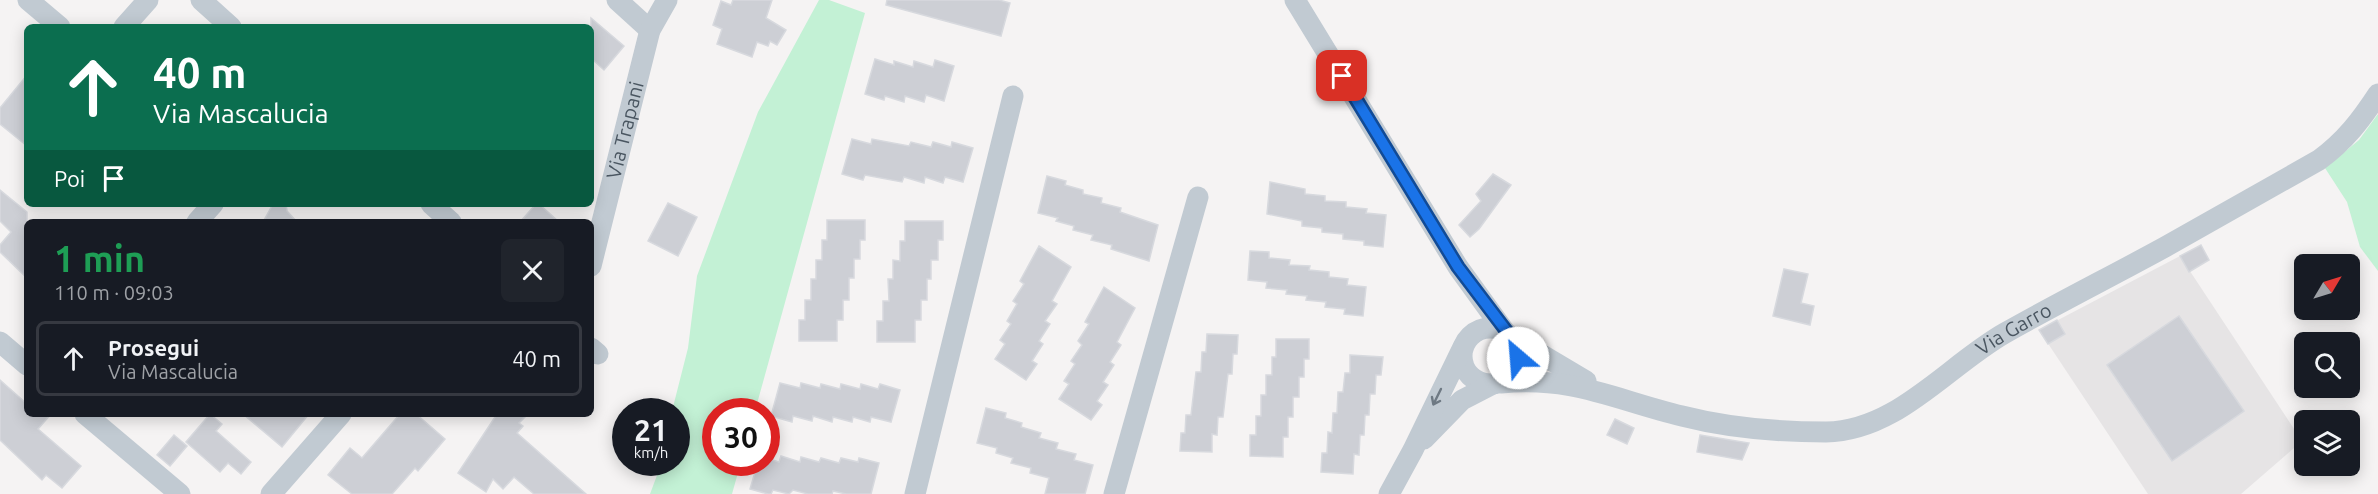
<!DOCTYPE html>
<html lang="it">
<meta charset="utf-8">
<style>
:root{--surface:#171b24;--page:#20242c;--text:#f1f3f6;--muted:#9ea1a6;--line:#363941}
body{margin:0;font-family:Ubuntu,sans-serif;background:var(--page);color:var(--text);height:100vh;display:flex;flex-direction:column;font-size:22px;white-space:nowrap}
*{box-sizing:border-box;margin:0}
p{font-size:20px;color:var(--muted)}
.icon{flex:none;width:33px;height:33px;fill:none;stroke:currentColor;stroke-width:2;stroke-linecap:round;stroke-linejoin:round}
.map{position:relative;flex:1;overflow:hidden}
.side{position:absolute;left:24px;top:219px;width:570px;height:198px;display:flex;flex-direction:column;background:var(--surface);border-radius:9px;box-shadow:0 3px 15px #0003}
.side>*{flex:none}
.hud{position:absolute;left:24px;top:24px;width:570px;height:183px;border-radius:9px;box-shadow:0 3px 15px #0003;background:#0b6e4f;color:#fff;overflow:hidden}
.needle{width:39px;rotate:52deg}
.tools{position:absolute;left:2294px;top:254px;display:grid;gap:12px}
.tools a{display:grid;place-items:center;width:66px;height:66px;border-radius:9px;background:var(--surface);box-shadow:0 3px 15px #0003;font-size:30px}
.speed{position:absolute;left:612px;top:398px;display:flex;gap:12px;font-size:30px;font-weight:700;text-align:center}
.speed>*{display:grid;place-content:center;width:78px;height:78px;border-radius:50%;background:var(--surface);box-shadow:0 3px 15px #0003;line-height:1}
.speed small{font-size:15px;font-weight:400}
.speed .limit{border:9px solid #d22;background:#fff;color:#111}
.pin{position:absolute;display:grid;place-items:center;width:51px;height:51px;color:#fff;margin:-26px;border-radius:12px;box-shadow:0 3px 9px #0006}
.me{position:absolute;width:66px;margin:-33px;rotate:333deg;stroke-linejoin:round;filter:drop-shadow(0 0 4px #0008)}
.turn{display:flex;align-items:center;gap:21px;height:126px;padding:0 30px;font-size:27px}
.turn .icon{width:78px;height:78px;stroke-width:2.5}
.turn b{display:block;font-size:42px;line-height:51px}
.then{display:flex;align-items:center;height:57px;padding:0 30px;background:#0003;gap:12px;font-size:22px}
.round{display:grid;place-items:center;flex:none;width:63px;height:63px;border-radius:9px;background:var(--page)}
.overview{display:flex;align-items:center;justify-content:space-between;height:102px;padding:0 30px}
h1{font-size:36px;font-weight:600;line-height:45px;color:#1e9e55}
ul{padding:0;list-style:none}
li{display:flex;align-items:center;gap:18px;height:75px;margin:0 12px 9px;padding:0 18px;border:3px solid var(--line);border-radius:9px}
li div{flex:1}
li b{display:block;font-size:22px}
li em{font-style:normal}
.map>svg:first-child{display:block}
</style>
<div class="map">
<svg width="2378" height="494" viewBox="0 0 2378 494">
<rect width="100%" height="100%" fill="#f5f3f3"/>
<!-- education -->
<polygon fill="#e6e4e5" points="2180,256 2302,441 2241,494 2148,494 2039,330"/>
<!-- green -->
<g fill="#c3f1d5">
<polygon points="819,0 829,0 865,13 755,411 716,411 716,462 741,462 732,494 650,494 662,462 676,462 676,411 672,411 688,348 697,276 758,112"/>
<polygon points="2378,114 2378,271 2360,247 2347,202 2325,168 2359,140"/>
</g>
<!-- building -->
<g fill="#cdcfd5" stroke="#d7d9de" stroke-width="1.5">
<polygon points="733,0 772,0 766,18 786,30 777,45 770,41 768,46 757,42 752,57 717,44 722,29 713,25 721,1 731,5"/>
<polygon points="887,0 999,0 1010,3 1001,36 886,5"/>
<polygon points="591,18 624,46 604,70 591,58"/>
<polygon points="875,59 894,65 894,61 913,67 914,61 933,67 935,60 954,66 944,101 926,95 924,102 905,96 904,102 885,96 884,100 865,94"/>
<polygon points="27,75 27,146 0,124 0,108"/>
<polygon points="852,139 871,144 872,139 909,146 911,142 931,147 933,142 951,147 952,142 973,148 963,182 945,177 943,183 925,177 924,183 904,177 902,182 865,175 863,180 842,174"/>
<polygon points="1493,174 1511,185 1479,229 1470,237 1459,225 1481,201 1476,194"/>
<polygon points="1047,176 1066,181 1065,185 1083,190 1083,194 1102,198 1101,203 1121,208 1120,212 1158,225 1149,261 1111,249 1112,245 1091,240 1093,235 1073,230 1074,226 1056,221 1058,218 1038,213"/>
<polygon points="1270,182 1305,189 1305,194 1325,196 1325,201 1346,202 1346,207 1367,209 1366,213 1386,215 1383,247 1364,245 1364,241 1343,239 1343,234 1322,232 1322,228 1302,226 1302,221 1267,214"/>
<polygon points="0,190 27,212 27,278 0,252 0,245 11,232 0,221"/>
<polygon points="668,203 697,217 678,256 648,241"/>
<polygon points="273,204 286,204 287,211 297,222 263,222"/>
<polygon points="536,204 539,204 559,222 520,222"/>
<polygon points="827,220 865,220 865,240 860,240 860,259 854,259 854,278 849,278 849,300 843,300 843,320 837,320 837,341 799,341 799,320 805,320 805,300 811,300 811,279 816,279 816,260 822,260 822,240 827,240"/>
<polygon points="905,221 943,221 943,240 938,240 938,260 931,260 931,279 927,279 927,300 921,300 921,320 915,320 915,342 877,342 877,321 883,321 883,301 889,301 888,279 893,279 893,260 900,261 900,241 905,241"/>
<polygon points="2201,245 2209,260 2189,272 2180,256"/>
<polygon points="1039,246 1071,267 1052,301 1057,304 1045,321 1050,324 1039,341 1043,344 1032,361 1037,364 1026,380 995,359 1005,344 1000,340 1011,324 1007,321 1017,304 1013,301 1024,284 1020,281"/>
<polygon points="1250,251 1269,252 1269,258 1290,260 1289,265 1310,266 1309,270 1329,272 1329,277 1348,279 1347,285 1366,287 1363,316 1344,314 1345,309 1325,307 1326,302 1306,300 1307,296 1286,294 1287,290 1266,288 1267,282 1248,280"/>
<polygon points="1784,269 1808,274 1801,303 1814,306 1810,325 1773,316"/>
<polygon points="1104,287 1135,308 1117,342 1121,345 1110,362 1114,365 1103,382 1108,385 1097,401 1102,405 1091,420 1059,399 1069,384 1064,381 1075,364 1071,361 1082,345 1078,341 1089,324 1085,322"/>
<polygon points="2179,316 2244,411 2172,461 2107,365"/>
<polygon points="2057,320 2065,334 2048,344 2039,330"/>
<polygon points="1207,334 1238,335 1237,354 1233,354 1232,374 1228,374 1223,417 1218,417 1217,435 1212,434 1212,452 1180,451 1181,433 1185,433 1186,415 1191,415 1196,372 1201,372 1202,352 1206,352"/>
<polygon points="1276,339 1309,339 1309,359 1304,359 1304,377 1299,377 1299,397 1293,397 1293,417 1288,417 1288,437 1283,437 1283,457 1250,456 1250,435 1256,435 1256,416 1261,416 1261,395 1266,395 1266,375 1272,375 1272,357 1276,357"/>
<polygon points="1350,355 1383,357 1381,375 1376,375 1375,394 1370,394 1369,415 1365,415 1364,435 1360,435 1359,455 1354,454 1353,474 1321,472 1322,453 1327,453 1328,432 1332,433 1333,413 1337,413 1338,392 1343,392 1345,373 1350,373"/>
<polygon points="0,380 27,404 27,414 51,414 38,429 81,466 62,488 46,475 42,480 0,440"/>
<polygon points="780,383 800,388 801,383 820,388 821,384 840,389 841,384 860,389 861,384 878,389 880,384 900,390 891,422 871,417 870,422 853,417 852,422 833,417 832,422 813,416 812,421 793,416 792,422 771,416"/>
<polygon points="986,408 1006,413 1005,418 1022,423 1021,427 1041,433 1039,438 1058,443 1056,449 1076,454 1074,460 1093,465 1085,494 1045,494 1049,478 1030,473 1031,468 1011,463 1013,458 996,453 997,448 977,443"/>
<polygon points="210,414 222,424 216,431 251,462 241,474 228,463 220,472 186,442"/>
<polygon points="243,414 309,414 282,447"/>
<polygon points="400,414 416,414 445,439 418,471 415,468 392,494 352,494 328,475 350,448 362,458"/>
<polygon points="497,414 528,414 519,423 523,426 517,433 586,494 534,494 514,477 503,489 493,479 486,492 458,473"/>
<polygon points="1615,419 1634,428 1627,444 1607,435"/>
<polygon points="174,435 187,446 170,466 157,455"/>
<polygon points="1700,435 1749,443 1742,460 1697,452"/>
<polygon points="781,456 800,462 801,457 819,462 821,458 839,463 841,458 858,462 859,458 879,463 871,494 846,494 833,491 832,494 808,494 793,490 789,494 773,490 771,494 768,494 750,489 758,462 766,462 766,458 779,462"/>
</g>
<g fill="none" stroke-linecap="round" stroke-linejoin="round">
<!-- street -->
<g stroke="#c1cad2" stroke-width="21">
<polyline points="28,0 60,27"/>
<polyline points="201,0 231,27"/>
<polyline points="617,0 650,30"/>
<polyline points="1295,0 1458,267 1505,332"/>
<polyline points="124,27 148,0"/>
<polyline points="431,204 451,222"/>
<polyline points="197,222 213,204"/>
<path id="s1" d="M591 266 650 30 667 0"/>
<circle cx="1490" cy="356" r="28"/>
<polyline points="1510,336 1586,381"/>
<polyline points="0,342 27,365"/>
<polyline points="591,348 598,354"/>
<path id="s2" d="M1501 383C1574 376 1615 400 1682 416 1729 428 1777 432 1826 432 1897 431 1947 366 2005 333 2058 303 2112 276 2165 247 2217 218 2268 189 2319 160 2345 141 2361 120 2378 94"/>
<polyline points="85,414 180,494"/>
<polyline points="1424,439 1462,400 1493,384"/>
<polyline points="271,494 341,414"/>
<polyline points="915,494 1013,96"/>
<polyline points="1114,494 1198,197"/>
<polyline points="1389,494 1413,450 1463,347"/>
</g>
</g>
<!-- one-way arrows -->
<defs><path id="oneway-shaft" d="M-6 0H5M1.5-3L5.5 0L1.5 3" fill="none" stroke-width="1.6" stroke-linecap="round" stroke-linejoin="round" transform="scale(1.5)"/></defs>
<use stroke="#6e7983" href="#oneway-shaft" transform="translate(1437 397) rotate(116)"/>
<g fill="none" stroke-linecap="round" stroke-linejoin="round">
<!-- route casing -->
<g stroke="#114b97" stroke-width="15">
<polyline id="route" points="1342,76 1458,267 1514,341 1518,358"/>
</g>
<!-- route -->
<use href="#route" stroke="#1a73e8" stroke-width="10"/>
</g>
<g text-anchor="middle" stroke-width="6" stroke-linejoin="round" paint-order="stroke">
<!-- street labels -->
<g font-size="20" fill="#4a5661" stroke="#fff">
<text dy="7" stroke="none"><textPath href="#s1" startOffset="140">Via Trapani</textPath></text>
<text dy="7" stroke="none"><textPath href="#s2" startOffset="548">Via Garro</textPath></text>
</g>
</g>
</svg>
<div class="tools">
<a><svg class="needle" viewBox="-14 -14 28 28"><path d="M0-13l5 13h-10z" fill="#e53935"/><path d="M0 13l5-13h-10z" fill="#9ea1a6"/></svg></a>
<a><svg class="icon" aria-label="search" viewBox="0 0 24 24"><circle cx="10" cy="10" r="6"/><path d="M15 15l6 6"/></svg></a>
<a><svg class="icon" aria-label="layers" viewBox="0 0 24 24"><path d="M12 4l9 5-9 5-9-5zM3 14l9 5 9-5"/></svg></a>
</div>
<div class="speed"><div>21<small>km/h</small></div><div class="limit">30</div></div>
<div class="pin" style="left:1342px;top:76px;background:#d93025"><svg class="icon" aria-label="arrive" viewBox="0 0 24 24"><path d="M6 21V4h12l-3 4 3 4H6"/></svg></div>
<svg class="me" style="left:1518px;top:358px" viewBox="-20 -20 40 40"><circle r="19" fill="#fff"/><path d="M0-13L10 11 0 6-10 11z" fill="#1a73e8"/></svg>
<div class="hud">
<div class="turn"><svg class="icon" aria-label="ahead" viewBox="0 0 24 24"><path d="M12 20V5M6 11l6-6 6 6"/></svg><div><b>40 m</b>Via Mascalucia</div></div>
<div class="then">Poi<svg class="icon" aria-label="arrive" viewBox="0 0 24 24"><path d="M6 21V4h12l-3 4 3 4H6"/></svg></div>
</div>
<section class="side">
<div class="overview"><div><h1>1 min</h1><p>110 m · 09:03</p></div><a class="round"><svg class="icon" aria-label="close" viewBox="0 0 24 24"><path d="M6 6l12 12M18 6L6 18"/></svg></a></div>
<ul>
<li><svg class="icon" aria-label="ahead" viewBox="0 0 24 24"><path d="M12 20V5M6 11l6-6 6 6"/></svg><div><b>Prosegui</b><p>Via Mascalucia</p></div><em>40 m</em></li>
</ul>
</section>
</div>
